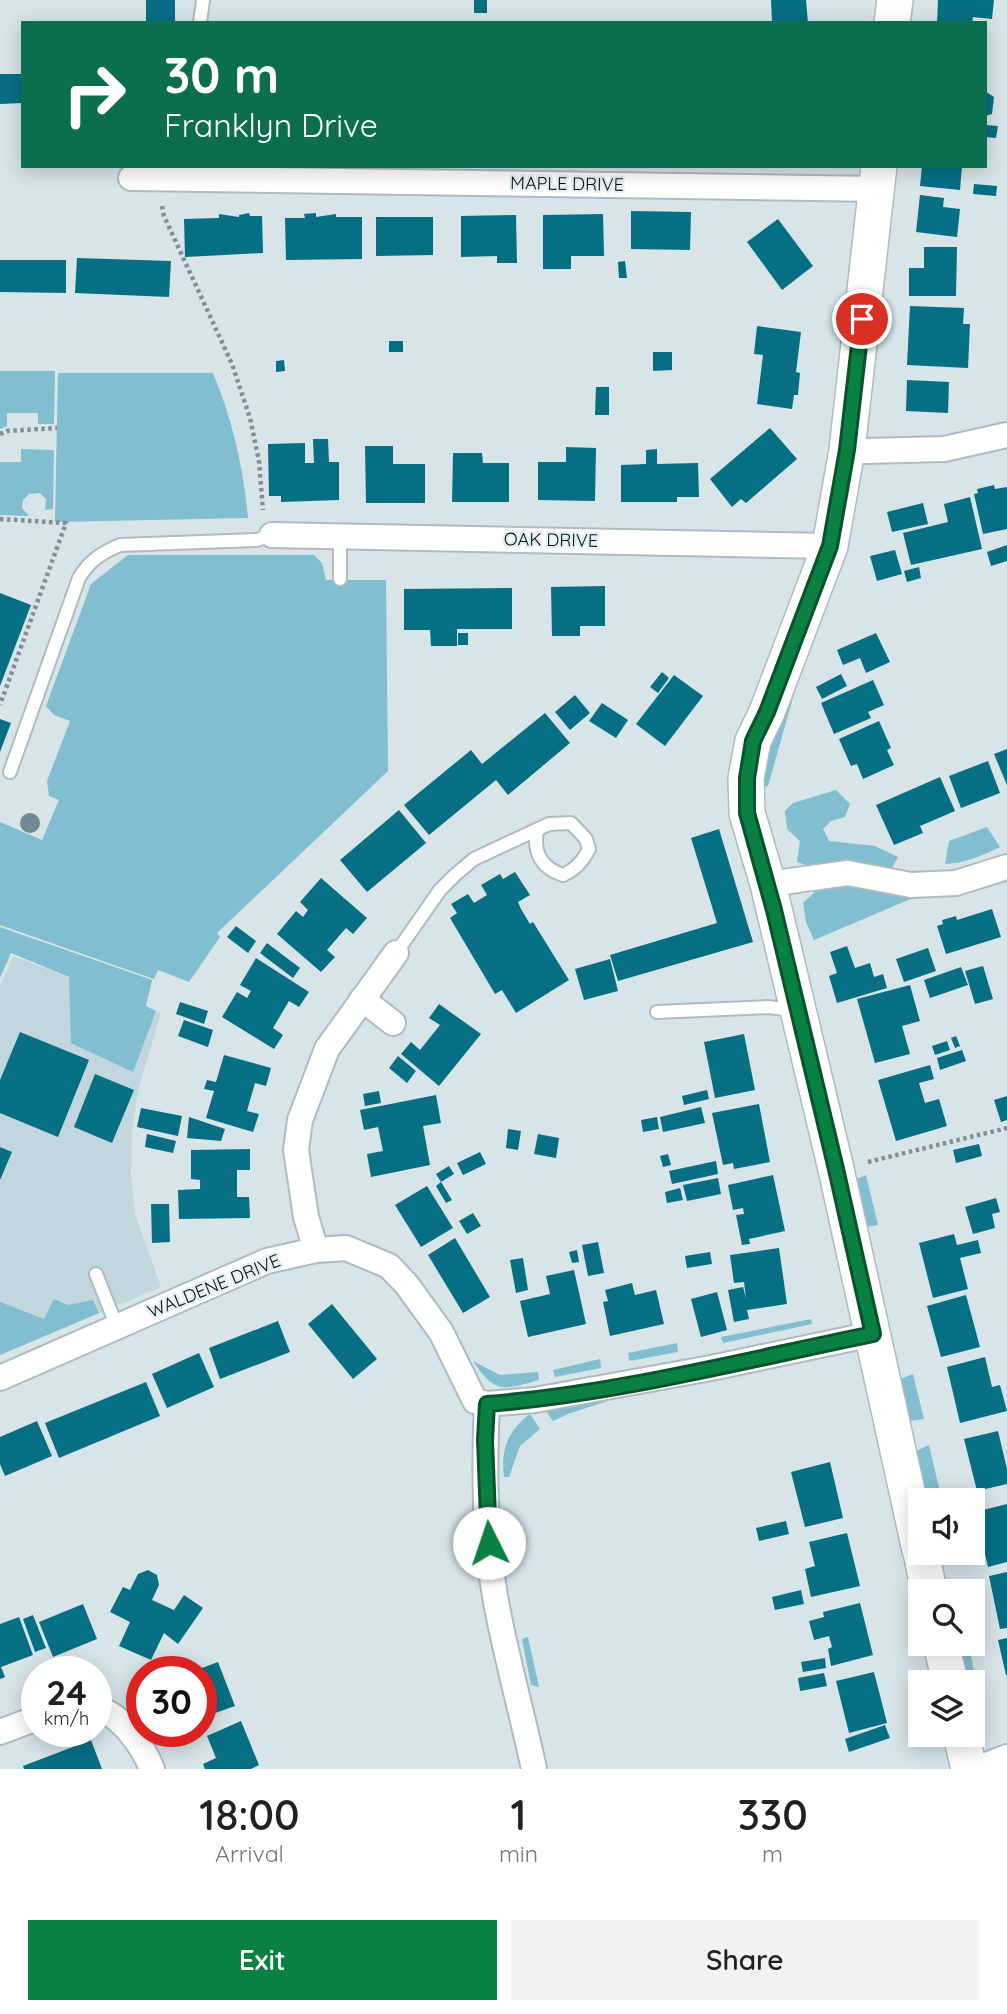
<!DOCTYPE html>
<style>
:root{--surface:#fff;--page:#f2f2f2;--text:#202124;--muted:#757577;--accent:#0b8043}
body{margin:0;font-family:Quicksand,sans-serif;background:var(--page);color:var(--text);height:100vh;display:flex;flex-direction:column;font-size:26px;white-space:nowrap}
*{box-sizing:border-box;margin:0}
p{font-size:23px;color:var(--muted)}
.icon{flex:none;width:38px;height:38px;fill:none;stroke:currentColor;stroke-width:2;stroke-linecap:round;stroke-linejoin:round}
.map{position:relative;height:1769px;overflow:hidden}
.drawer{display:flex;flex-direction:column;background:var(--surface);flex:1}
.drawer>*{flex:none}
.hud{position:absolute;left:21px;top:21px;width:966px;height:147px;border-radius:0px;box-shadow:0 4px 18px #0003;background:#0b6e4f;color:#fff;overflow:hidden}
.tools{position:absolute;left:908px;top:1488px;display:grid;gap:14px}
.tools a{display:grid;place-items:center;width:77px;height:77px;border-radius:0px;background:var(--surface);box-shadow:0 4px 18px #0003;font-size:35px}
.speed{position:absolute;left:21px;top:1656px;display:flex;gap:14px;font-size:35px;font-weight:700;text-align:center}
.speed>*{display:grid;place-content:center;width:91px;height:91px;border-radius:50%;background:var(--surface);box-shadow:0 4px 18px #0003;line-height:1}
.speed small{font-size:18px;font-weight:400}
.speed .limit{border:10px solid #d22;background:#fff;color:#111}
.pin{position:absolute;display:grid;place-items:center;width:60px;height:60px;color:#fff;margin:-30px;border:4px solid #fff;border-radius:50%;box-shadow:0 2px 7px #0007}
.me{position:absolute;width:77px;margin:-38px;rotate:356deg;stroke-linejoin:round;filter:drop-shadow(0 0 5px #0008)}
.turn{display:flex;align-items:center;gap:24px;height:147px;padding:0 28px;font-size:32px}
.turn .icon{width:91px;height:91px;stroke-width:2.5}
.turn b{display:block;font-size:49px;line-height:60px}
.eta{display:flex;justify-content:space-evenly;align-items:center;height:119px;text-align:center}
.eta b{font-size:42px;font-weight:600;line-height:49px}
.cta{display:flex;gap:14px;margin-top:auto;padding:14px 28px}
.cta a{flex:1;height:80px;border-radius:0px;background:var(--accent);color:#fff;font-size:28px;font-weight:600;line-height:80px;text-align:center}
.cta a+a{background:var(--page);color:var(--text)}
.map>svg:first-child{display:block}
</style>
<div class="map">
<svg width="1007" height="1769" viewBox="0 0 1007 1769">
<rect width="100%" height="100%" fill="#d7e4e8"/>
<!-- built -->
<polygon fill="#c2d7dd" points="13,956 161,1013 138,1090 132,1131 131,1175 135,1214 161,1287 0,1355 0,987"/>
<!-- green -->
<g fill="#81becf">
<polygon points="0,371 55,371 54,424 38,424 38,413 7,413 7,426 0,429"/>
<path d="M58 373H213C233 421 243 467 248 518L55 522Z"/>
<polygon points="21,449 54,450 53,509 45,510 46,499 40,493 29,494 23,500 22,508 29,516 0,515 0,462 21,462"/>
<polygon points="128,555 314,555 322,563 326,580 386,580 388,771 217,933 220,937 189,982 158,970 154,979 0,925 0,822 42,840 59,800 49,796 47,781 70,721 54,715 46,706 91,584"/>
<polygon points="786,692 794,694 768,786 759,787 762,754"/>
<polygon points="836,790 850,804 845,817 831,821 823,829 829,841 875,846 898,857 891,870 818,869 797,862 800,841 787,829 785,811 793,803"/>
<path d="M987 827 1000 847C982 856 965 863 945 864L949 841Z"/>
<polygon points="836,881 920,895 814,940 806,922 803,903 821,886"/>
<polygon points="0,927 152,980 146,1006 156,1011 133,1072 71,1043 69,977 11,953 0,978"/>
<polygon points="866,1175 878,1225 866,1227 855,1180"/>
<polygon points="54,1299 68,1305 93,1300 99,1313 0,1355 0,1302 44,1319"/>
<polygon points="811,1319 812,1324 723,1343 721,1337"/>
<polygon points="677,1343 678,1352 629,1361 628,1353"/>
<polygon points="600,1359 601,1368 555,1377 553,1370"/>
<path d="M473 1361 500 1375 538 1372 539 1380C503 1390 495 1394 473 1361Z"/>
<polygon points="913,1374 924,1419 910,1421 900,1379"/>
<polygon points="623,1391 623,1396 568,1414 553,1421 546,1411"/>
<path d="M530 1414 540 1429 520 1446 509 1477H504C501 1450 507 1431 530 1414Z"/>
<polygon points="929,1445 939,1488 925,1492 916,1451"/>
<polygon points="528,1637 539,1687 531,1685 522,1639"/>
<polygon points="970,1651 983,1720 973,1711 973,1682 967,1682 962,1660 965,1653"/>
</g>
<!-- building -->
<g fill="#066f84">
<rect x="146" y="0" width="29" height="23"/>
<rect x="474" y="0" width="13" height="13"/>
<polygon points="771,0 806,0 808,23 772,23"/>
<polygon points="938,0 994,0 992,19 973,17 972,23 937,23"/>
<polygon points="0,74 23,74 23,103 0,104"/>
<polygon points="985,91 994,97 992,114 985,116"/>
<polygon points="985,125 998,126 996,138 985,137"/>
<polygon points="922,166 962,166 960,190 920,186"/>
<polygon points="974,184 997,186 996,196 973,194"/>
<polygon points="920,195 944,198 943,207 960,209 957,237 916,232"/>
<polygon points="631,211 691,212 690,250 631,249"/>
<polygon points="249,213 250,216 262,216 263,253 185,257 184,219 219,218 219,214 239,217 239,215"/>
<polygon points="316,213 316,217 336,214 336,217 362,217 362,259 286,260 285,218 305,218 304,214"/>
<polygon points="603,214 604,256 571,256 571,269 543,269 543,215"/>
<polygon points="516,215 517,263 497,263 497,256 461,257 461,216"/>
<polygon points="376,217 433,217 433,255 376,256"/>
<polygon points="778,219 813,266 782,290 747,242"/>
<polygon points="924,247 957,247 956,296 909,296 909,268 924,268"/>
<polygon points="77,258 171,261 169,297 75,293"/>
<polygon points="0,260 66,260 66,293 0,292"/>
<polygon points="625,261 627,278 619,278 618,262"/>
<polygon points="910,306 964,308 963,324 970,324 968,368 907,365"/>
<polygon points="757,326 801,332 796,372 800,373 798,395 794,395 792,409 757,404 763,355 754,354"/>
<rect x="389" y="341" width="14" height="11"/>
<polygon points="653,352 672,352 672,370 653,371"/>
<polygon points="284,360 285,371 276,372 276,361"/>
<polygon points="907,380 949,382 948,413 906,411"/>
<polygon points="596,387 609,387 609,415 595,415"/>
<polygon points="770,428 797,459 746,503 741,499 732,507 710,479"/>
<polygon points="313,439 328,439 329,462 339,462 339,500 281,502 281,496 269,496 268,444 305,443 305,463 314,463"/>
<polygon points="365,446 393,446 393,464 425,464 425,503 366,503"/>
<polygon points="566,447 596,448 595,501 538,500 538,462 566,462"/>
<polygon points="657,449 657,464 698,463 699,497 677,497 677,502 621,502 621,465 646,464 646,450"/>
<polygon points="453,453 482,453 483,463 509,463 509,502 452,502"/>
<polygon points="994,485 995,489 1007,487 1007,529 983,534 974,494 978,493 977,489"/>
<polygon points="970,497 982,549 911,565 903,533 948,522 944,504"/>
<polygon points="923,503 928,524 892,532 887,512"/>
<polygon points="1007,545 1007,561 991,566 987,552"/>
<polygon points="895,550 902,574 877,581 870,556"/>
<polygon points="919,567 921,578 907,582 904,571"/>
<polygon points="605,586 605,626 580,626 580,636 552,636 551,587"/>
<polygon points="512,588 512,629 457,629 457,646 431,646 430,630 404,630 404,589"/>
<polygon points="0,593 31,605 0,686"/>
<rect x="458" y="633" width="10" height="12"/>
<polygon points="876,633 890,662 866,673 860,658 843,665 837,650"/>
<polygon points="662,672 669,678 658,693 650,687"/>
<polygon points="841,674 847,686 822,699 816,687"/>
<polygon points="674,675 703,696 665,746 636,724"/>
<polygon points="873,680 884,705 868,712 871,718 834,734 821,703"/>
<polygon points="575,695 590,713 570,730 555,712"/>
<polygon points="602,703 628,720 616,738 589,721"/>
<polygon points="545,713 570,743 508,795 496,780 429,835 404,805 471,750 482,764"/>
<polygon points="0,719 11,723 0,752"/>
<polygon points="879,721 891,748 887,750 894,765 863,779 857,764 851,766 839,739"/>
<polygon points="1007,749 1007,785 994,754"/>
<polygon points="988,761 1000,793 961,808 949,776"/>
<polygon points="940,777 955,811 920,826 923,833 894,845 876,805"/>
<polygon points="399,810 426,843 367,892 340,860"/>
<polygon points="719,829 753,942 618,981 610,955 717,923 691,838"/>
<polygon points="515,872 530,895 518,902 521,909 530,924 533,922 569,980 516,1013 502,990 495,994 450,918 457,913 451,904 468,894 474,903 487,895 481,885 500,874 503,879"/>
<polygon points="321,878 367,918 353,934 346,928 327,950 335,957 321,972 277,934 296,911 303,917 308,910 300,902"/>
<polygon points="992,909 1001,937 946,954 937,926 943,924 942,920 956,916 957,920"/>
<polygon points="236,926 256,941 248,953 227,937"/>
<polygon points="267,943 300,968 293,978 260,953"/>
<polygon points="847,946 855,968 870,963 874,977 883,974 887,988 837,1003 829,976 837,973 830,952"/>
<polygon points="928,948 936,971 904,982 896,959"/>
<polygon points="256,958 309,992 299,1007 289,1001 273,1028 283,1035 274,1049 222,1017 237,992 247,998 251,991 240,985"/>
<polygon points="610,959 618,991 584,1000 575,969"/>
<polygon points="983,966 993,999 975,1004 965,971"/>
<polygon points="961,967 968,985 930,998 924,980"/>
<polygon points="910,985 920,1021 902,1026 910,1054 875,1063 857,999"/>
<polygon points="180,1002 208,1011 204,1024 176,1014"/>
<polygon points="439,1004 481,1034 439,1086 401,1054 411,1042 420,1050 440,1025 429,1018"/>
<polygon points="184,1020 213,1030 208,1047 178,1036"/>
<polygon points="20,1032 89,1060 58,1137 0,1113 0,1080"/>
<polygon points="744,1034 755,1090 715,1098 704,1042"/>
<polygon points="956,1036 960,1046 955,1048 951,1038"/>
<polygon points="947,1041 950,1050 935,1055 932,1046"/>
<polygon points="962,1050 966,1061 940,1070 937,1058"/>
<polygon points="224,1055 271,1068 266,1086 255,1083 247,1111 259,1114 253,1132 206,1118 214,1091 204,1089 207,1080 216,1082"/>
<polygon points="398,1056 416,1071 407,1083 389,1068"/>
<polygon points="930,1065 934,1079 919,1083 925,1103 939,1099 947,1126 896,1141 878,1080"/>
<polygon points="95,1074 134,1090 112,1143 74,1127"/>
<polygon points="707,1090 709,1099 684,1105 682,1096"/>
<polygon points="379,1091 381,1103 365,1106 363,1094"/>
<polygon points="436,1095 441,1123 423,1126 430,1165 371,1177 367,1154 383,1151 378,1127 364,1130 360,1110"/>
<polygon points="1007,1096 1007,1120 1001,1122 994,1100"/>
<polygon points="759,1104 770,1162 734,1169 733,1163 723,1165 712,1113"/>
<polygon points="701,1107 705,1123 663,1132 660,1117"/>
<polygon points="141,1108 182,1116 178,1136 137,1127"/>
<polygon points="189,1117 225,1129 221,1141 187,1138"/>
<polygon points="657,1117 659,1129 643,1132 641,1120"/>
<polygon points="508,1129 521,1131 518,1150 506,1148"/>
<polygon points="147,1134 176,1141 173,1153 145,1147"/>
<polygon points="538,1134 559,1138 556,1158 534,1154"/>
<polygon points="979,1144 982,1156 956,1163 953,1150"/>
<polygon points="0,1147 12,1152 0,1180"/>
<polygon points="250,1149 250,1170 237,1170 237,1197 249,1197 250,1218 179,1219 178,1190 200,1189 200,1180 191,1179 191,1150"/>
<polygon points="480,1152 486,1164 463,1175 457,1163"/>
<polygon points="668,1154 671,1165 663,1167 660,1156"/>
<polygon points="716,1161 718,1174 672,1184 669,1171"/>
<polygon points="449,1166 454,1174 441,1182 436,1174"/>
<polygon points="773,1175 785,1231 749,1239 750,1244 742,1245 736,1215 744,1214 743,1208 733,1210 728,1185"/>
<polygon points="718,1178 721,1194 687,1201 683,1185"/>
<polygon points="441,1182 452,1200 446,1203 436,1186"/>
<polygon points="427,1186 453,1228 421,1247 395,1205"/>
<polygon points="680,1188 683,1200 667,1203 665,1192"/>
<polygon points="996,1198 1000,1212 992,1214 995,1228 973,1234 965,1207"/>
<polygon points="151,1204 169,1204 170,1242 152,1243"/>
<polygon points="473,1213 481,1226 467,1234 459,1221"/>
<polygon points="954,1234 957,1245 978,1240 981,1253 960,1258 968,1289 933,1298 919,1243"/>
<polygon points="455,1238 490,1297 463,1313 428,1255"/>
<polygon points="598,1242 604,1273 588,1276 582,1245"/>
<polygon points="779,1248 787,1304 747,1310 749,1319 734,1322 728,1290 743,1287 746,1298 744,1282 734,1283 730,1255"/>
<polygon points="577,1250 579,1262 572,1263 569,1252"/>
<polygon points="710,1252 712,1264 687,1268 685,1256"/>
<polygon points="523,1258 528,1290 516,1293 510,1260"/>
<polygon points="574,1270 586,1324 528,1337 520,1301 550,1294 546,1276"/>
<polygon points="632,1283 635,1295 656,1290 664,1324 610,1336 603,1302 608,1301 605,1290"/>
<polygon points="717,1292 727,1330 701,1337 691,1299"/>
<polygon points="966,1295 980,1347 941,1357 927,1306"/>
<polygon points="332,1304 377,1359 353,1379 308,1324"/>
<polygon points="278,1321 290,1352 220,1379 209,1348"/>
<polygon points="199,1353 214,1387 167,1408 152,1374"/>
<polygon points="985,1357 992,1387 1000,1385 1007,1411 960,1423 947,1367"/>
<polygon points="146,1382 160,1416 59,1458 45,1423"/>
<polygon points="37,1421 52,1456 5,1476 0,1464 0,1437"/>
<polygon points="998,1431 1007,1469 1007,1484 977,1491 964,1439"/>
<polygon points="830,1462 843,1518 805,1527 791,1472"/>
<polygon points="1007,1504 1007,1562 988,1567 975,1512"/>
<polygon points="786,1521 789,1534 759,1541 756,1528"/>
<polygon points="847,1533 860,1586 811,1597 805,1569 815,1566 809,1542"/>
<polygon points="148,1570 157,1575 159,1585 152,1600 174,1610 184,1595 203,1608 178,1644 164,1633 151,1660 119,1646 130,1622 110,1612 123,1587 130,1590 138,1574"/>
<polygon points="1007,1572 1007,1628 1000,1629 989,1576"/>
<polygon points="801,1590 804,1604 775,1610 772,1597"/>
<polygon points="860,1603 873,1655 831,1666 828,1649 832,1647 829,1636 814,1640 809,1621 824,1617 823,1612"/>
<polygon points="83,1604 97,1639 53,1657 39,1622"/>
<polygon points="33,1615 46,1648 35,1652 23,1619"/>
<polygon points="19,1617 33,1655 1,1667 5,1677 0,1679 0,1624"/>
<polygon points="1007,1638 1007,1675 1006,1675 998,1640"/>
<polygon points="825,1658 826,1668 803,1672 801,1662"/>
<polygon points="218,1662 235,1706 201,1718 201,1671 194,1671"/>
<polygon points="874,1672 887,1723 849,1733 836,1681"/>
<polygon points="824,1673 827,1686 800,1691 798,1678"/>
<polygon points="241,1721 259,1765 251,1769 205,1769 203,1764 216,1758 207,1736"/>
<polygon points="885,1725 890,1738 849,1752 845,1739"/>
<polygon points="91,1740 102,1769 24,1769 23,1766"/>
</g>
<g fill="none" stroke-linecap="round" stroke-linejoin="round">
<!-- lane casing -->
<g stroke="#afbbbf" stroke-width="16">
<g id="lane">
<polyline points="200,23 203,0"/>
<polyline points="340,579 340,536"/>
<path d="M10 772 79 578C89 561 101 553 120 545L257 540 272 535"/>
<path d="M396 953 440 890 455 875 474 859 549 824 571 823 586 839 589 849C582 862 576 869 563 875 541 868 533 852 537 831"/>
<polyline points="657,1012 767,1007 795,1010"/>
<polyline points="96,1274 117,1327"/>
</g>
</g>
<!-- street casing -->
<g stroke="#afbbbf" stroke-width="28">
<g id="street">
<polyline points="131,178 877,189"/>
<polyline points="847,450 866,451 944,449 1007,435"/>
<polyline points="272,535 830,546"/>
<polyline points="768,884 848,873 911,885 956,883 1007,867"/>
<polyline points="362,999 393,1023"/>
<polyline points="316,1250 306,1217 296,1150 300,1120 327,1049 396,953"/>
<polyline points="0,1378 267,1261 316,1250 346,1248 389,1266 407,1285 441,1332 475,1401 487,1404"/>
<path d="M96 1709C120 1712 144 1748 152 1769"/>
<polyline points="0,1732 37,1718"/>
<path d="M534 1769C522 1712 505 1654 495 1596 484 1534 484 1467 487 1404L535 1400 711 1368 873 1334"/>
<polyline points="976,1769 1007,1757"/>
</g>
</g>
<!-- secondary casing -->
<g stroke="#afbbbf" stroke-width="38">
<g id="secondary">
<polyline points="892,23 895,0"/>
<polyline points="879,166 847,450 830,546 767,712 753,741 746,778 747,813 768,884 836,1169 920,1550"/>
<polyline points="921,1552 929,1591"/>
<polyline points="941,1643 950,1682"/>
<polyline points="961,1734 969,1769"/>
</g>
</g>
<!-- path -->
<g stroke="#848e91" stroke-width="4.5" stroke-dasharray="3.5 3.5" stroke-linecap="butt">
<polyline points="162,206 164,216 232,364 250,418 259,461 263,510"/>
<polyline points="0,434 7,431 57,428"/>
<polyline points="0,519 66,523 0,705"/>
<polyline points="868,1162 1007,1128"/>
</g>
<!-- lane -->
<use href="#lane" stroke="#fff" stroke-width="12"/>
<!-- street -->
<use href="#street" stroke="#fff" stroke-width="24"/>
<!-- secondary -->
<use href="#secondary" stroke="#fff" stroke-width="35"/>
</g>
<!-- trees -->
<circle fill="#6d8991" cx="30" cy="823" r="10"/>
<g fill="none" stroke-linecap="round" stroke-linejoin="round">
<!-- route casing -->
<g stroke="#07532c" stroke-width="18">
<path id="route" d="M489 1543 485 1440 487 1404C615 1394 746 1360 873 1334L836 1169 774 910 747 813V778L753 741 767 712 830 546 847 450 862 319"/>
</g>
<!-- route -->
<use href="#route" stroke="#0b8043" stroke-width="12"/>
</g>
<g text-anchor="middle" stroke-width="5" stroke-linejoin="round" paint-order="stroke">
<!-- street labels -->
<g font-size="18" fill="#080d0e" stroke="#e4f2f5">
<text transform="translate(567 184) rotate(1)" y="6">MAPLE DRIVE</text>
<text transform="translate(551 540) rotate(1)" y="6">OAK DRIVE</text>
<text transform="translate(214 1286) rotate(-22)" y="6">WALDENE DRIVE</text>
</g>
</g>
</svg>
<div class="tools">
<a><svg class="icon" aria-label="sound" viewBox="0 0 24 24"><path d="M4 9h4l5-4v14l-5-4H4zM17 9q2 3 0 6"/></svg></a>
<a><svg class="icon" aria-label="search" viewBox="0 0 24 24"><circle cx="10" cy="10" r="6"/><path d="M15 15l6 6"/></svg></a>
<a><svg class="icon" aria-label="layers" viewBox="0 0 24 24"><path d="M12 4l9 5-9 5-9-5zM3 14l9 5 9-5"/></svg></a>
</div>
<div class="speed"><div>24<small>km/h</small></div><div class="limit">30</div></div>
<div class="pin" style="left:862px;top:319px;background:#d93025"><svg class="icon" aria-label="arrive" viewBox="0 0 24 24"><path d="M6 21V4h12l-3 4 3 4H6"/></svg></div>
<svg class="me" style="left:489px;top:1543px" viewBox="-20 -20 40 40"><circle r="19" fill="#fff"/><path d="M0-13L10 11 0 6-10 11z" fill="#0b8043"/></svg>
<div class="hud">
<div class="turn"><svg class="icon" aria-label="right" viewBox="0 0 24 24"><path d="M7 20v-9h11M14 6l5 5-5 5"/></svg><div><b>30 m</b>Franklyn Drive</div></div>
</div>
</div>
<section class="drawer">
<div class="eta">
<div><b>18:00</b><p>Arrival</p></div>
<div><b>1</b><p>min</p></div>
<div><b>330</b><p>m</p></div>
</div>
<div class="cta"><a>Exit</a><a>Share</a></div>
</section>
